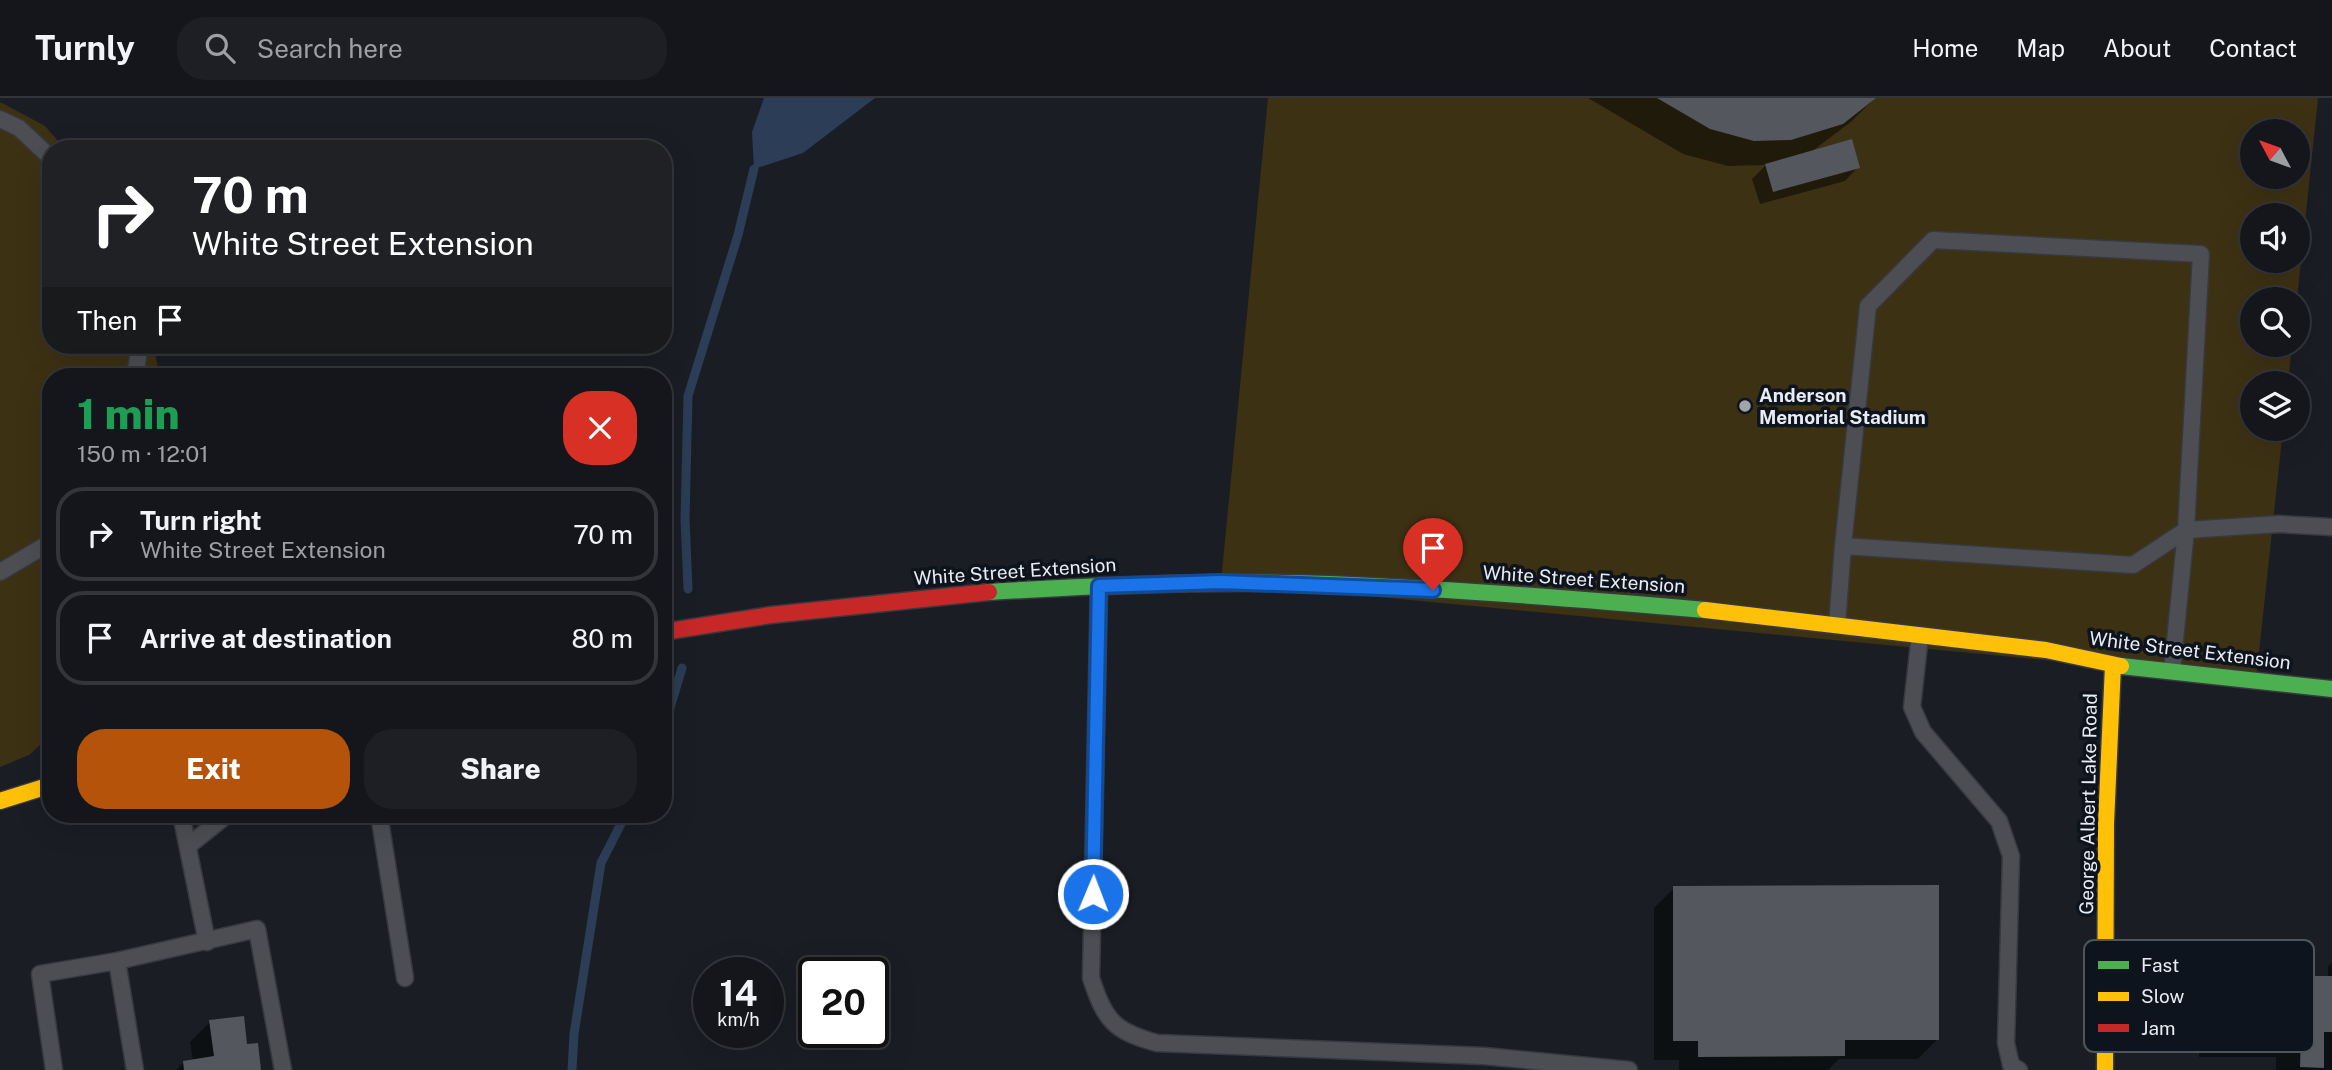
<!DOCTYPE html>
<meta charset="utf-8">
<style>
:root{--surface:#14161b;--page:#1d1f24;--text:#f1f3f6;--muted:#9d9fa3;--line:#33353a;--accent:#b45309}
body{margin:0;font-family:"Public Sans",sans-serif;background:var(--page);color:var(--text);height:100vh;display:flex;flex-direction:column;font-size:26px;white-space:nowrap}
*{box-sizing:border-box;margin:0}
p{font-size:23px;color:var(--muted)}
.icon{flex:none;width:38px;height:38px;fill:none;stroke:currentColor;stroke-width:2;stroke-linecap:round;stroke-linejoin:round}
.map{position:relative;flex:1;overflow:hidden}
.panel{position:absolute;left:42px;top:270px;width:630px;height:455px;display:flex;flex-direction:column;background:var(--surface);border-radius:28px;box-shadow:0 7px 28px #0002,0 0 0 2px var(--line)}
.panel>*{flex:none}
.guide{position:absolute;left:42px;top:42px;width:630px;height:214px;border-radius:28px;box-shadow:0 7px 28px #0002,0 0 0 2px var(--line);background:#202124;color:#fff;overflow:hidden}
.needle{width:46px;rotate:311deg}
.tools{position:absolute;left:2240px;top:21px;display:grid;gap:14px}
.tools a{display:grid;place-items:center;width:70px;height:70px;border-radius:50%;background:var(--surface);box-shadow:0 7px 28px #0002,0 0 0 2px var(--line);font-size:35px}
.speed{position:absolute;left:693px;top:859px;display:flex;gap:14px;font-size:35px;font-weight:700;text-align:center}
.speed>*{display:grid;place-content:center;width:91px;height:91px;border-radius:50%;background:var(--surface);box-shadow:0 7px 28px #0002,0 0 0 2px var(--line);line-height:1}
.speed small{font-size:18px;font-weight:400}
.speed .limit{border:4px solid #111;border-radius:10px;background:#fff;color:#111}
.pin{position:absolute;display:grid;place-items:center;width:60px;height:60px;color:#fff;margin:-72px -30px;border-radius:50% 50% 50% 0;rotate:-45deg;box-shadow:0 0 7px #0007}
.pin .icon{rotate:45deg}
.me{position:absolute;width:77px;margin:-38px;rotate:1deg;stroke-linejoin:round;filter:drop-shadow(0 0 5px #0008)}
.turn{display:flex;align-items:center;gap:24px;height:147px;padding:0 35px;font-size:32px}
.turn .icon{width:91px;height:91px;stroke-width:2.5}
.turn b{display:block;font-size:49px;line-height:60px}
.then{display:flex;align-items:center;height:66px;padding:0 35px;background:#0003;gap:14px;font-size:26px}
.round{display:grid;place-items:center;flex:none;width:74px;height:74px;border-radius:28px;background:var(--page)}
.head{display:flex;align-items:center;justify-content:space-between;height:119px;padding:0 35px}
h1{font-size:42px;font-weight:800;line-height:52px;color:#1e9e55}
.cta{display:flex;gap:14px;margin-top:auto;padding:14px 35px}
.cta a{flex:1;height:80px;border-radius:28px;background:var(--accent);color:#fff;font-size:28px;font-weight:800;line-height:80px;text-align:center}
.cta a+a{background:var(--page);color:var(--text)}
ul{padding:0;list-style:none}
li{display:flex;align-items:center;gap:21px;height:94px;margin:0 14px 10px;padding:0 21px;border:4px solid var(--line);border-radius:28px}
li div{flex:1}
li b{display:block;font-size:26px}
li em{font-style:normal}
header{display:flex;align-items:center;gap:42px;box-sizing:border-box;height:98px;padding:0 35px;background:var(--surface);border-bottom:2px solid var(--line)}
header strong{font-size:33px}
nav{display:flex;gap:38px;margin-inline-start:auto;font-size:24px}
.search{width:490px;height:63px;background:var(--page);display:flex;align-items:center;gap:18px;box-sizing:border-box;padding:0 24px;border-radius:28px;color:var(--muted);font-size:26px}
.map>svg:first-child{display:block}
</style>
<header>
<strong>Turnly</strong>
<div class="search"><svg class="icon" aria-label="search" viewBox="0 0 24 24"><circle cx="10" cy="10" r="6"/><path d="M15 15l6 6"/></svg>Search here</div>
<nav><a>Home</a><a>Map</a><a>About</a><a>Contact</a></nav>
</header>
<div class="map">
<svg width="2332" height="972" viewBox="0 0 2332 972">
<rect width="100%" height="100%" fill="#1a1e24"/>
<!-- green -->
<g fill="#3d3114" fill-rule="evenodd">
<path d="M1268 0H2318L2297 201H2252V247H2292L2288 285H2252V331H2283L2256 582 1221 484ZM2252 33H2298V79H2252ZM2252 117H2298V163H2252Z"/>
<polygon points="0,4 45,28 65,51 51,51 51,247 153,247 160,278 51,278 51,637 29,657 0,669"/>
</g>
<!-- water -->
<polygon fill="#2b3d57" points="764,0 875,0 803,55 754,71 752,34"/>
<!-- shadow -->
<g fill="#0007">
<polygon points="1588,0 1875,0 1852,23 1811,54 1858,69 1845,83 1760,106 1752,81 1766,67 1728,68 1683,56"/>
<polygon points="1674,790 1938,941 1918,961 1839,961 1828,972 1679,972 1679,962 1654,962 1654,810"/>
<polygon points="2332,864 2332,972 2276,972 2276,959 2199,959 2199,947 2182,946 2182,917 2207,891 2213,891 2225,879 2328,880 2328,868"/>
<polygon points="210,924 246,948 259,972 176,972 184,964 193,963 190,944"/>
</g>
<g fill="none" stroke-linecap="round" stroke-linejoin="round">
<!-- stream -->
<g stroke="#2b3d57" stroke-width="9">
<polyline points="688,491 685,421 688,298 738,137 754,71"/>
<polyline points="663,633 682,570"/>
<polyline points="572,972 574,936 601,765 626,716"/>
</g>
</g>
<!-- building -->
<g fill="#54575d">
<polygon points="1657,0 1876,0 1843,26 1791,42 1754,43 1710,31"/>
<polygon points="1852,41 1860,70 1773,94 1765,66"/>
<polygon points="1939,787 1939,942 1845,942 1845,958 1698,959 1698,943 1673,943 1673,788"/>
<polygon points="2224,878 2332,878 2332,934 2324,934 2324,970 2300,969 2301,934 2224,934 2224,922 2207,921 2207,889 2224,889"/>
<polygon points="244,918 247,946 258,945 261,972 184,972 183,963 214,958 209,922"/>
</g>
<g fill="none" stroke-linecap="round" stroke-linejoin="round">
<!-- lane casing -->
<g stroke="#37393e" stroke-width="19">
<g id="lane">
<polyline points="0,21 19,30 51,60"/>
<polyline points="135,278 140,247"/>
<polyline points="1843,448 1868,208 1933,142 2201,156 2186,432 2172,573"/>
<polyline points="0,474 51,444"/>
<path d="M1099 488 1091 880C1105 922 1113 933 1157 945L1484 958 1629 972"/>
<polyline points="1837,527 1843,448 2133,467 2186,432 2279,426 2332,429"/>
<polyline points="1920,537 1912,609 1923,634 1999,723 2011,758 2006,945 2011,967 2019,972"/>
<polyline points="181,716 207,844"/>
<polyline points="379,716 405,880"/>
<polyline points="188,748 228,716"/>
<polyline points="54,972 40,876 117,863"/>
<polyline points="135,972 117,863 257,831 283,972"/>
</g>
</g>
<!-- fast casing -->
<g stroke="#37393e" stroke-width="19">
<g id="fast">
<path d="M989 494C1102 487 1216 482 1329 486 1455 491 1580 501 1705 512"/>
<polyline points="2121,568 2332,591"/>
</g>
</g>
<!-- slow casing -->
<g stroke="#37393e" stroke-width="19">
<g id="slow">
<polyline points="1705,512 2046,552 2121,568"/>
<polyline points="0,703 51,687"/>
<polyline points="2105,972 2106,726 2113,567"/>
</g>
</g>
<!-- jam casing -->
<g stroke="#37393e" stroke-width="19">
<polyline id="jam" points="663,534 771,517 989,494"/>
</g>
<!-- lane -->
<use href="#lane" stroke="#4c4e53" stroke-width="16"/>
<!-- fast -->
<use href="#fast" stroke="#4caf50" stroke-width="16"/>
<!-- slow -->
<use href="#slow" stroke="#ffc107" stroke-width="16"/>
<!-- jam -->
<use href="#jam" stroke="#c62828" stroke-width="16"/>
</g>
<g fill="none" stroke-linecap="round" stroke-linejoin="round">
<!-- route casing -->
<g stroke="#114b97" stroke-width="18">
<polyline id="route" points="1093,796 1099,488 1221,484 1433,492"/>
</g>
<!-- route -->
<use href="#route" stroke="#1a73e8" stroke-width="12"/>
</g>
<!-- markers -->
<circle fill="#a0a4ab" stroke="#0e141d" stroke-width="2.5" cx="1745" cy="308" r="7"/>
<g text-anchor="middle" stroke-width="7" stroke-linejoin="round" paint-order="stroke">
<!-- poi labels -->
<g font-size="19" font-weight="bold" fill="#e8ecf3" stroke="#0e141d" text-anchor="start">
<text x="1759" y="304">Anderson<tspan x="1759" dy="22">Memorial Stadium</tspan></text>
</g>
<!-- street labels -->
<g font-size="19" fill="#e8ecf3" stroke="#0e141d">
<text transform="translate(1015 473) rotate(-4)" y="7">White Street Extension</text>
<text transform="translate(1584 481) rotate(4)" y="7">White Street Extension</text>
<text transform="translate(2190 552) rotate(7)" y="7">White Street Extension</text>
<text transform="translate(2088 706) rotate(-89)" y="7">George Albert Lake Road</text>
</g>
</g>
<!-- legend -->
<rect x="2084" y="842" width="230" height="112" rx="10" fill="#0e141d" stroke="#4f555d" stroke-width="2"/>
<rect x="2098" y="863" width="31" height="8" fill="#4caf50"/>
<rect x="2098" y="894" width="31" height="9" fill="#ffc107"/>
<rect x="2098" y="926" width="31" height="8" fill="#c62828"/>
<g font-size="19" fill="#e8ecf3">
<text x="2141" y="874">Fast</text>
<text x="2141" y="905">Slow</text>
<text x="2141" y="937">Jam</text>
</g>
</svg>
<div class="tools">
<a><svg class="needle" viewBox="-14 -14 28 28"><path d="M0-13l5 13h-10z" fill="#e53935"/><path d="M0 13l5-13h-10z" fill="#9d9fa3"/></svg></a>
<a><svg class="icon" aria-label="sound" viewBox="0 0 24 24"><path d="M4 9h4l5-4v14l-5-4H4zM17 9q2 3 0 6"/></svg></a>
<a><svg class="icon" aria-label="search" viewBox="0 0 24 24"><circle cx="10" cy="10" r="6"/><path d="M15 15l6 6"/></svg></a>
<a><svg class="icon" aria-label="layers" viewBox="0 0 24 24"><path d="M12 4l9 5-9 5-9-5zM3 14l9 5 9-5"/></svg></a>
</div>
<div class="speed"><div>14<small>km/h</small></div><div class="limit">20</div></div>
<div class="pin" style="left:1433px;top:492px;background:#d93025"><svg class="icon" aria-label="arrive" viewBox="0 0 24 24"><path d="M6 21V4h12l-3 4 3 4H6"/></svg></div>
<svg class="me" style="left:1093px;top:796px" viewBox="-20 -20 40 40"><circle r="17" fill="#1a73e8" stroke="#fff" stroke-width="3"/><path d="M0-11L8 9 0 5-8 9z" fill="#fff"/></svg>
<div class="guide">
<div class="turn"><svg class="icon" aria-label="right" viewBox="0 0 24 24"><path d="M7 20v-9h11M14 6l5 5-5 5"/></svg><div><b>70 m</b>White Street Extension</div></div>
<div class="then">Then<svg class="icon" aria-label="arrive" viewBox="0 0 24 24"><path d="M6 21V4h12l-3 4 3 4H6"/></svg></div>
</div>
<section class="panel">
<div class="head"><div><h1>1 min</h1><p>150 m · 12:01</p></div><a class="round" style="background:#d93025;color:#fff"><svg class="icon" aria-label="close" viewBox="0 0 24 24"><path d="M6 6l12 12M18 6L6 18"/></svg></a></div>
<ul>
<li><svg class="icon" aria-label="right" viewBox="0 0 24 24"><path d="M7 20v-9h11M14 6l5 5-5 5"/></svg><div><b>Turn right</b><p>White Street Extension</p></div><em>70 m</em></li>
<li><svg class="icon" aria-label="arrive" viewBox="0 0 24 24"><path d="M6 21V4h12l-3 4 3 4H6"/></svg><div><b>Arrive at destination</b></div><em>80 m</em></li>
</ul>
<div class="cta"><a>Exit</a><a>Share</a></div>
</section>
</div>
